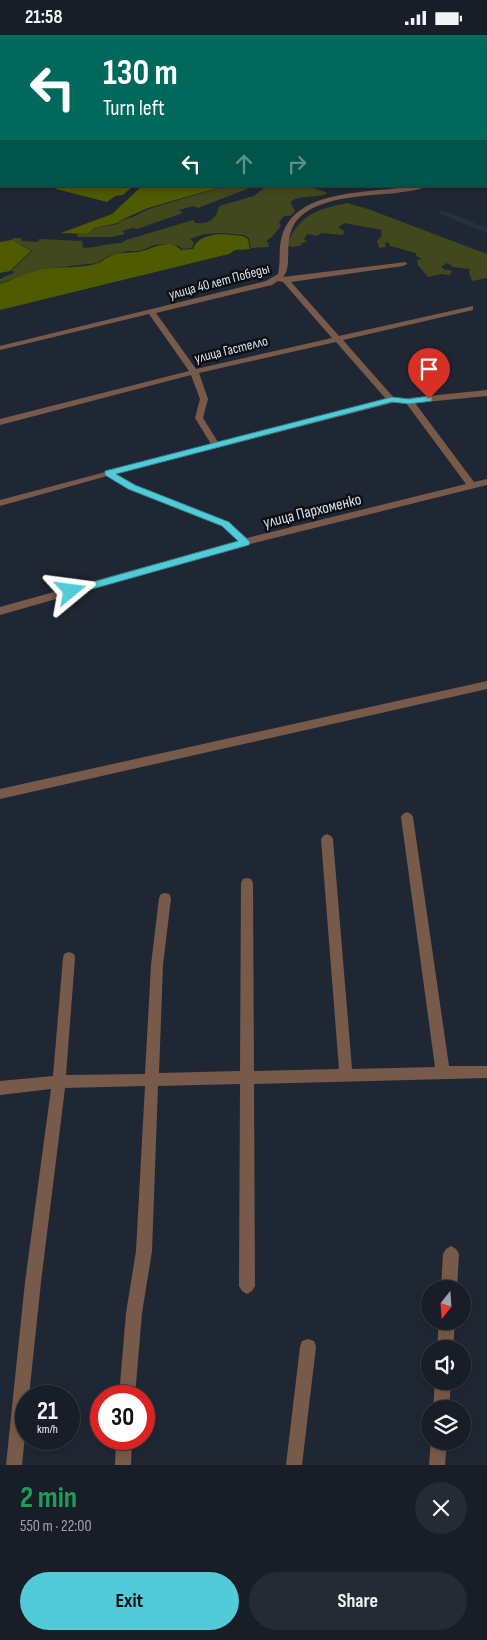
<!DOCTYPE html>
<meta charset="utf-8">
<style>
:root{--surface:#181d27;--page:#252a33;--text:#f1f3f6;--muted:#9fa2a7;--line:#363b44;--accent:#52cbd9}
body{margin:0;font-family:"Sofia Sans Condensed",sans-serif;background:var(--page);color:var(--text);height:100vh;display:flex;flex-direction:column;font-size:19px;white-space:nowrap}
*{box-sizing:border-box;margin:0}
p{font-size:16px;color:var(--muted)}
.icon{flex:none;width:28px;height:28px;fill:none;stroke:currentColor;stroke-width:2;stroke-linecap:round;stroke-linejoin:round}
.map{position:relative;height:1430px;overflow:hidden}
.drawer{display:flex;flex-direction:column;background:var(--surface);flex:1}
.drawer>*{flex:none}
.guide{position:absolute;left:0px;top:0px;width:488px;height:152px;box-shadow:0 2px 8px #0003,0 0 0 1px var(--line);background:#00695c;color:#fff;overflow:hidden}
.needle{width:32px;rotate:197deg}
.controls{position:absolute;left:421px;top:1245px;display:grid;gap:10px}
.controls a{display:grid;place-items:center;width:50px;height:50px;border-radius:50%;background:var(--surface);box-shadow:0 2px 8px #0003,0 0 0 1px var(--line);font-size:25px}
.speed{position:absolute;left:15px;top:1350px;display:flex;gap:10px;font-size:25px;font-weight:700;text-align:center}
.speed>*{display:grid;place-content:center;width:65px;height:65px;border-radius:50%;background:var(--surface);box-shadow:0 2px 8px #0003,0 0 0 1px var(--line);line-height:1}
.speed small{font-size:12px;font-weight:400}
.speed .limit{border:8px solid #d22;background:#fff;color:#111}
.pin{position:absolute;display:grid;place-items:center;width:42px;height:42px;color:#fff;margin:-51px -21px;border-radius:50% 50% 50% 0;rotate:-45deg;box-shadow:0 0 5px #0007}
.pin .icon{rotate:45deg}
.me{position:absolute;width:55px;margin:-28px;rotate:74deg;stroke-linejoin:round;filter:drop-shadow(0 0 4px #0008)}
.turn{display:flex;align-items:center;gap:18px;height:105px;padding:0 20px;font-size:22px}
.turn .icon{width:65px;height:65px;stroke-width:2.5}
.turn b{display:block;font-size:35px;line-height:42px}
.lanes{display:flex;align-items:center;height:48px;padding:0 20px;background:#0003;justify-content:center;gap:25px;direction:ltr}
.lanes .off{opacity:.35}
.round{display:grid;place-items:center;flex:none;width:52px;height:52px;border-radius:26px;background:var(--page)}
.overview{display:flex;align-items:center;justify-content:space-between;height:85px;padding:0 20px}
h1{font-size:30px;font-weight:700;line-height:38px;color:#1e9e55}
.primary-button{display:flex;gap:10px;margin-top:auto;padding:10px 20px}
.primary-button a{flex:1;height:58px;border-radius:30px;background:var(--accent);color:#111;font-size:20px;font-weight:700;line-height:58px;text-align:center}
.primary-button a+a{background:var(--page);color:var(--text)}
.status{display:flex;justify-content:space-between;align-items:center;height:35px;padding:0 25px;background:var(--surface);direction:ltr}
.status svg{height:14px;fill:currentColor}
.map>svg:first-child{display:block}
</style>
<div class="status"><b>21:58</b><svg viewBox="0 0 49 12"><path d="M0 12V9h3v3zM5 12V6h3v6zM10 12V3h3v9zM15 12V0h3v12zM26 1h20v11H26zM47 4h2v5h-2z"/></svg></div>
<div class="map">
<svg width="487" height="1430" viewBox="0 0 487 1430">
<rect width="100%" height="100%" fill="#202734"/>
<!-- built -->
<polygon fill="#263042" points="442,175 487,193 487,198 438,178"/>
<!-- green -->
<g fill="#41481d">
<polygon points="225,151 255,151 198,173 194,171 179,175 183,178 137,194 133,193 122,196 125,199 112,202 77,202 78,199 88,199 96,193 118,189 122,185 133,182 149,174"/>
<path d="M266 151H309L328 158C316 164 301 159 290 167L295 176 290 181H284L279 187 281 191 272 202 267 205 269 212 251 213 249 203 244 200 221 198 204 199 190 204 194 207 192 213 182 214 179 211 164 209 154 210 140 216H127L108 221 97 228 44 234 0 248V244L15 237 11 236 32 216 12 205 13 203H21L22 206 38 207 39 204 82 206 83 213C96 213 109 208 122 208L126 205 193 185 195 188C208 189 217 185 219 171L254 161Z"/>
<path d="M347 168 368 174 487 219V243L472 246 469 237 470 234 453 232 447 228 441 232 445 235H452L450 240 441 239 428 242 418 230 417 225 422 224 416 221V218L390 211 389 208 385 207 386 212 379 213 377 206 381 202 382 195 345 188 338 192 344 196 343 200 321 198 317 201 307 199 304 204 307 207 301 208 302 210 293 212 287 210C298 180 318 174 347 168Z"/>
</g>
<!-- forest -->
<g fill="#4f5b00">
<polygon points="59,151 133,151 123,160 115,161 107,167 56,154"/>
<polygon points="142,151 224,151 148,173 121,185 118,188 95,193 88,199 61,198 112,179"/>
<path d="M220 199 243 201 248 204 250 214 235 215 229 219 0 275V249C14 244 29 237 44 234 60 231 84 234 98 228 101 227 104 224 108 222 117 217 128 218 138 217 151 215 169 202 181 215L193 214C198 202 208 201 220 199Z"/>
<polygon points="12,205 31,216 10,236 0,238 0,207"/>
</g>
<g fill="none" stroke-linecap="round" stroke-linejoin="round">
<!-- minor -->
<g fill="#785a4a" fill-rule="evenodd">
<polygon points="149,0 155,0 156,1 150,1"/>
<polygon points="331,0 339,0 340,1 332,1"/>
<rect x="486" y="48" width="1" height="4"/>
<polygon points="486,111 487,111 486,116"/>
<polygon points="486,149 487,153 484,152 483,151 486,151"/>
<path d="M411 151H426C418 156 406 156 397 158 367 161 319 161 298 184 281 203 294 231 283 242L406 227 407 229 403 231 291 247 339 301 473 271V275L343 305 394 363H409L487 355V361L415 368 474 447 487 444V450L246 510 0 580V572L238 506 222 491 129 454 107 441 0 471V465L211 409 195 383 200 364 191 340 0 390V384L189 336 149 279 0 315V311L266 246 278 239C281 226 278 213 282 201 296 152 372 159 411 151ZM278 246 283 247 332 303 196 334 156 278 272 250ZM336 307 386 364 218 407 203 383 208 364 199 338ZM392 368H406L466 449 247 503 228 487 135 450 116 439Z"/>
<polygon points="487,646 487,654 0,764 0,754"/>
<polygon points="407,777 411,779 413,782 449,1031 487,1031 487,1043 254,1049 255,1251 252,1256 247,1259 242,1256 239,1251 240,1049 158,1051 152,1216 142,1278 135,1361 119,1361 126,1278 136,1216 145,1051 65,1053 41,1247 29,1361 26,1361 26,1391 22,1430 6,1430 25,1247 51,1054 0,1060 0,1046 53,1041 63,923 64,919 69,917 74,919 75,923 66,1040 145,1039 151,930 159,863 161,859 165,858 169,859 171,863 163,930 159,1038 240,1036 241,848 243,844 247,843 251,844 253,848 254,1036 339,1034 321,804 323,801 327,799 331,801 333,804 352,1034 435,1032 401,782 403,779"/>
<polygon points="451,1211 456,1214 459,1219 457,1254 441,1254 443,1219 446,1214"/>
<polygon points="439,1286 455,1286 453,1314 437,1314"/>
<polygon points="308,1304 314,1306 316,1312 302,1430 286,1430 300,1312 302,1306"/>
<polygon points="435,1346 451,1346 449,1374 433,1374"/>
<polygon points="116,1404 132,1404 131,1430 115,1430"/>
<polygon points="431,1406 447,1406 445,1430 429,1430"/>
</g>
</g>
<!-- route -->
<polygon fill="#52cbd9" stroke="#35848d" points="429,361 432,362 432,366 409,369 392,367 116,439 135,450 229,487 250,507 249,510 71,560 66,556 68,554 238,506 222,491 128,454 105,440 105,436 392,362 409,364"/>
<g text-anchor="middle" stroke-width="5" stroke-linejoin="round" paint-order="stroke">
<!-- far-street labels -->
<g font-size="14" fill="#dbe0e9" stroke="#0c1015">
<text transform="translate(219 246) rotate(-15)" y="5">улица 40 лет Победы</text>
<text transform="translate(231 314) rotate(-14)" y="5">улица Гастелло</text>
</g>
<!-- street labels -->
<g font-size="16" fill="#dbe0e9" stroke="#0c1015">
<text transform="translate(312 475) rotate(-14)" y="6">улица Пархоменко</text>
</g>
</g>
</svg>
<div class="controls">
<a><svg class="needle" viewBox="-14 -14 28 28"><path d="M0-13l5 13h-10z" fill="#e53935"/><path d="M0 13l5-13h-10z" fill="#9fa2a7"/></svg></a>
<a><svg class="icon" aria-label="sound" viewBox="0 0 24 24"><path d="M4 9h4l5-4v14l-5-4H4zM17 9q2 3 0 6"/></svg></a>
<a><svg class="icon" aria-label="layers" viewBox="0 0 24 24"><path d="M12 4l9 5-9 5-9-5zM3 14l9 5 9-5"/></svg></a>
</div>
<div class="speed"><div>21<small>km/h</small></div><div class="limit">30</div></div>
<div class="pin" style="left:429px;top:364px;background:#d93025"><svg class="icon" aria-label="arrive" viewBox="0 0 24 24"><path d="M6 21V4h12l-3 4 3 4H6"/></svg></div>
<svg class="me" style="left:71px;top:556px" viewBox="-20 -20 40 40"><path d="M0-17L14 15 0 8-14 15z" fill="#52cbd9" stroke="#fff" stroke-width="4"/></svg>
<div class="guide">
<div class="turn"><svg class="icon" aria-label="left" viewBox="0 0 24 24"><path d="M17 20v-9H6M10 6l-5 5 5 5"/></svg><div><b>130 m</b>Turn left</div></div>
<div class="lanes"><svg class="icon" aria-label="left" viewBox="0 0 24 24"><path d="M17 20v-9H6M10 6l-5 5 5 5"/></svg><svg class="icon off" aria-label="ahead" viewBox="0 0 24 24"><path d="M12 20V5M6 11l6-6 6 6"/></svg><svg class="icon off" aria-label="right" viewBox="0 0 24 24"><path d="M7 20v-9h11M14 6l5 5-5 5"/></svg></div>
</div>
</div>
<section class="drawer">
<div class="overview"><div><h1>2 min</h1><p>550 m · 22:00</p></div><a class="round"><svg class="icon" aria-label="close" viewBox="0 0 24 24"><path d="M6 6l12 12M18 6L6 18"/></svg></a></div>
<div class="primary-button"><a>Exit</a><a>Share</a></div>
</section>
